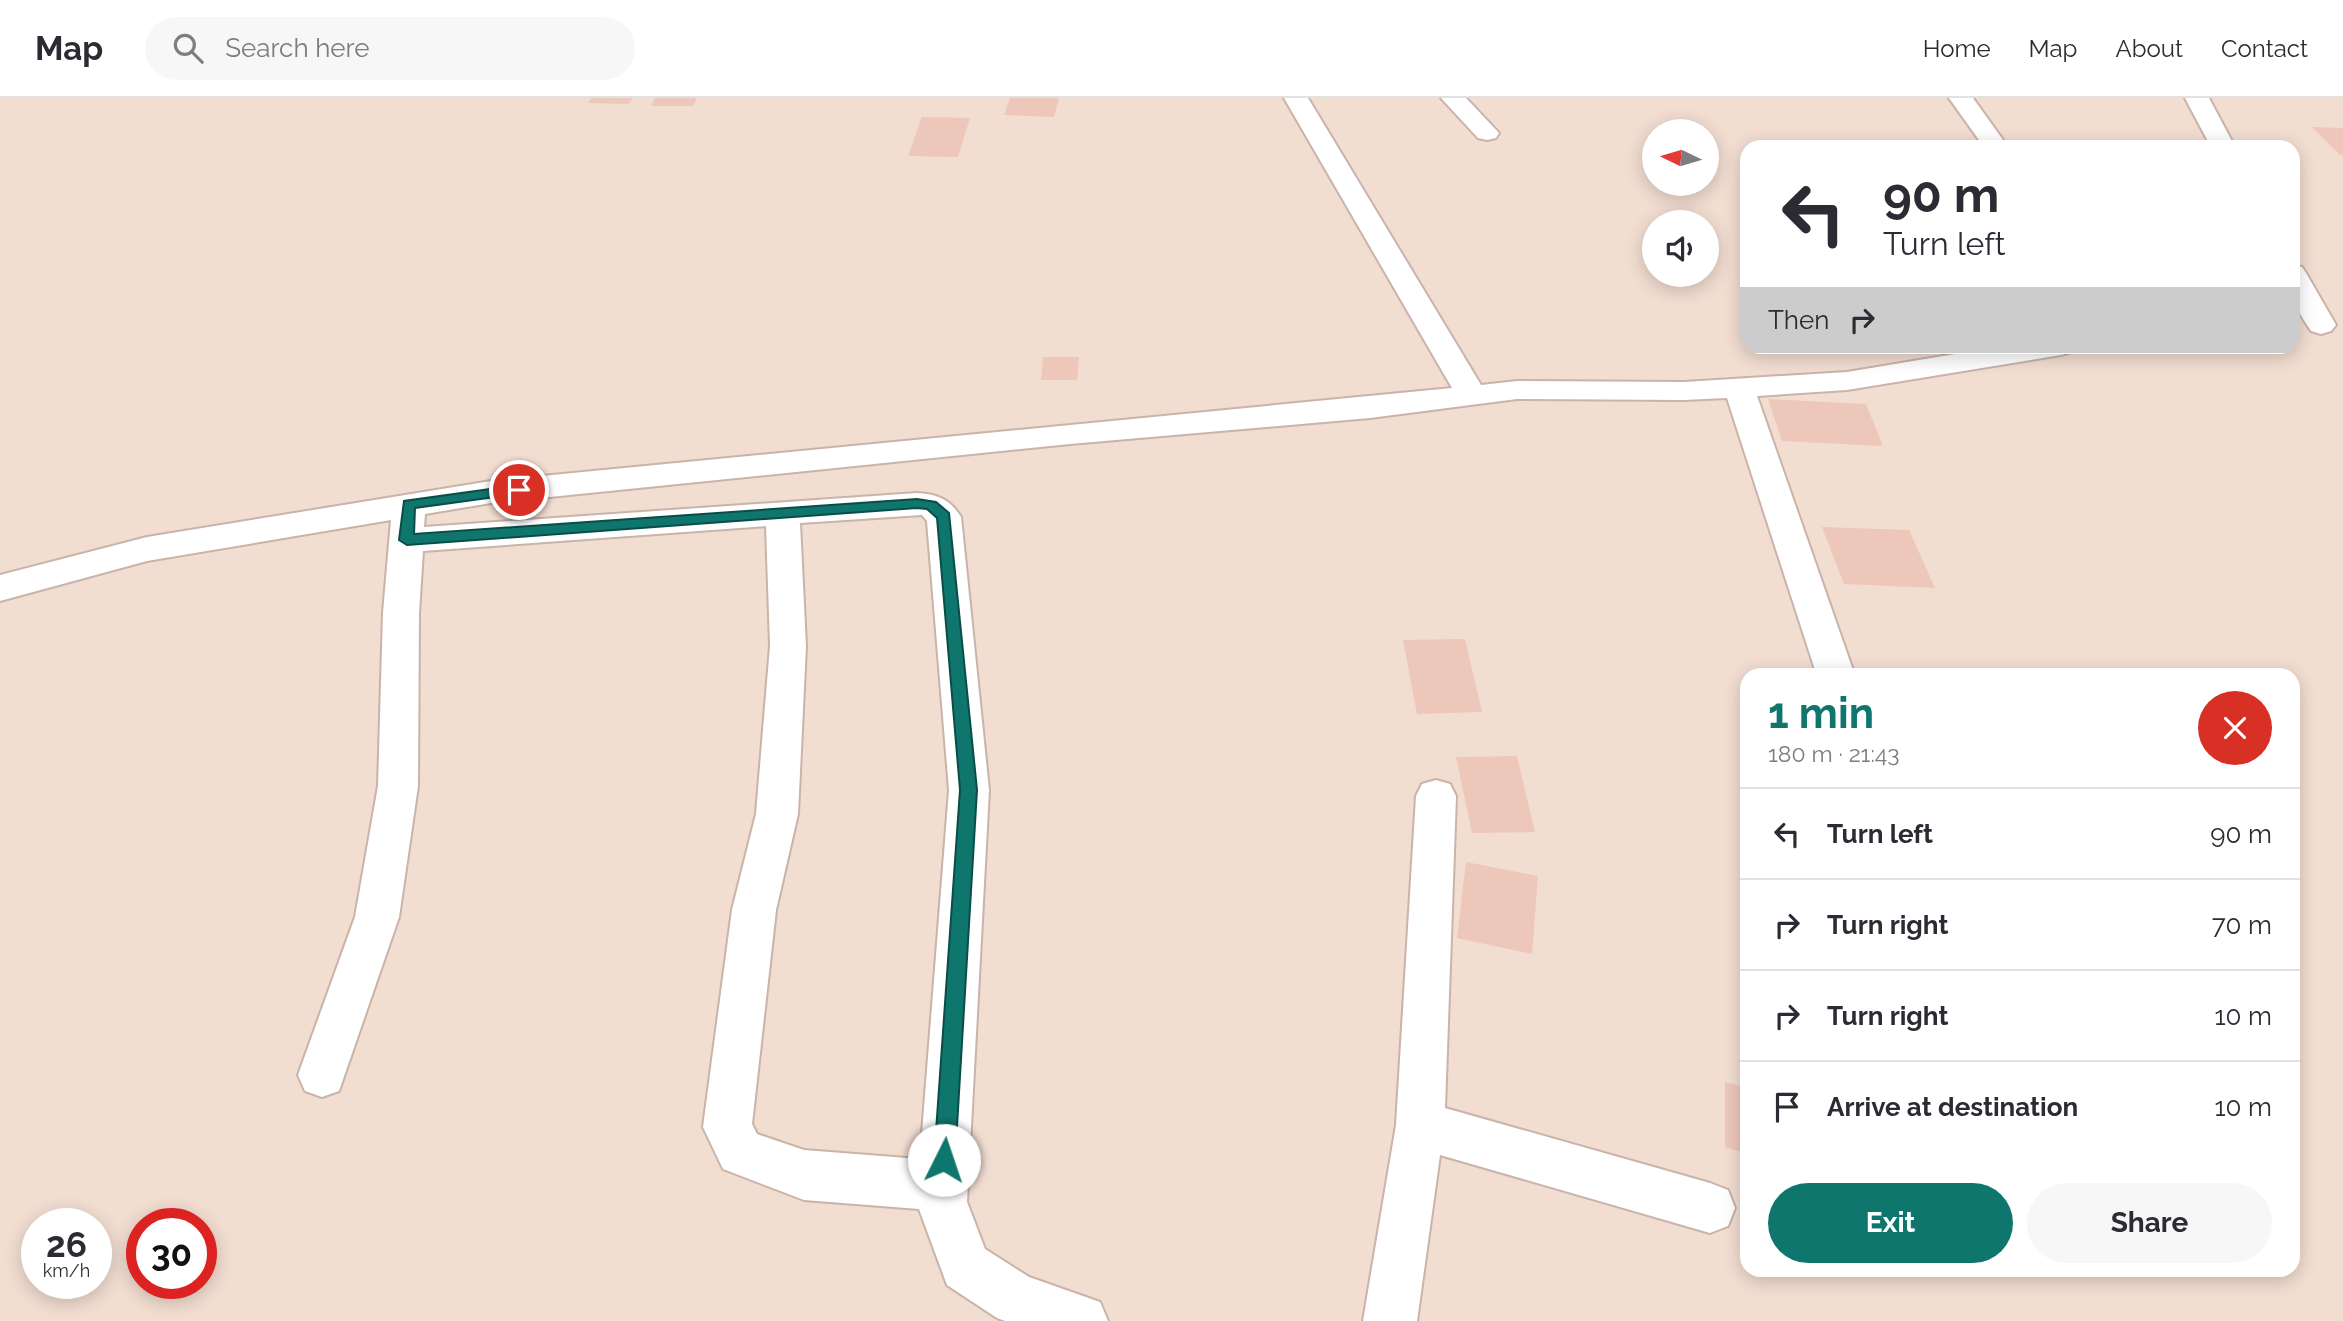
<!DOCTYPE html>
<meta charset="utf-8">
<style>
:root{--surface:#fff;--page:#f7f7f7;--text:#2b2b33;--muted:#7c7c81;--line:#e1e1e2;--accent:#0f766e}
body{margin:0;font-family:Raleway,sans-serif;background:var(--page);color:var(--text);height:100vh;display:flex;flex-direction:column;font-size:26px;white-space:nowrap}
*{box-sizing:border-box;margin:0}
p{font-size:23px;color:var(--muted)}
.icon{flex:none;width:38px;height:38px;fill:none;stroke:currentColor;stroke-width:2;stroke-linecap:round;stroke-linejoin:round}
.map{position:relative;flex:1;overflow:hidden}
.details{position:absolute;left:1740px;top:570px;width:560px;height:609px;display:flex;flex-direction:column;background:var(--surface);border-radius:21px;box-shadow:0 4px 18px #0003}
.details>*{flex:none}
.top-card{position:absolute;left:1740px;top:42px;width:560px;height:214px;border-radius:21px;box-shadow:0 4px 18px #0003;background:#fff;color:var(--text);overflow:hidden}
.needle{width:46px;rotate:275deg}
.tools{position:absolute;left:1642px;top:21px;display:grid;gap:14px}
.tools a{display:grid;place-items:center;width:77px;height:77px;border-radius:50%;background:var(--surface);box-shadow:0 4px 18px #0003;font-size:35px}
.speed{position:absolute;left:21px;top:1110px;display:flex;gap:14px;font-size:35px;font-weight:700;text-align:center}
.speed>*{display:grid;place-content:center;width:91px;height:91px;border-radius:50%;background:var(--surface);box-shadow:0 4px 18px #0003;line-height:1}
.speed small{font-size:18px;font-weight:400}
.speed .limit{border:10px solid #d22;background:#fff;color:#111}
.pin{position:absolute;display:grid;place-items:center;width:60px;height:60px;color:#fff;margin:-30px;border:4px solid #fff;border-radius:50%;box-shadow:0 2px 7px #0007}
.me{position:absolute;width:77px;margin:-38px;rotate:4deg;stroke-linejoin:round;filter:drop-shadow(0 0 5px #0008)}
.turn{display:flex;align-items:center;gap:24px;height:147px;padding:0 28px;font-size:32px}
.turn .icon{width:91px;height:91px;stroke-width:2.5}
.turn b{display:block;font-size:49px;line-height:60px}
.then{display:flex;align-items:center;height:66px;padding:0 28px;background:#0003;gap:14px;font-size:26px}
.round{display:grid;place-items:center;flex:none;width:74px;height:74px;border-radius:37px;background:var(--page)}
.overview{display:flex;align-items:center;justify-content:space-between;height:119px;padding:0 28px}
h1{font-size:42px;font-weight:700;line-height:52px;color:var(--accent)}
.cta{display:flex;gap:14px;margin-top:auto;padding:14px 28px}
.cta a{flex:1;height:80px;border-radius:42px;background:var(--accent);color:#fff;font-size:28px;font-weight:700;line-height:80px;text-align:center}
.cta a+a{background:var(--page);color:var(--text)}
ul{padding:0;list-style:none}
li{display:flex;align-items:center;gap:21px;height:91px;padding:0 28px;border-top:2px solid var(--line)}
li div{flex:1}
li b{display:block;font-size:26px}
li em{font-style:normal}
header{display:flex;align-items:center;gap:42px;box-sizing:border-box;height:98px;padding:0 35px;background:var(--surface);border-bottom:2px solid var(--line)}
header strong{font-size:33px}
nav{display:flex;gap:38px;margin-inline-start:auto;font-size:24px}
.search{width:490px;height:63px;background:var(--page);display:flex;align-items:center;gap:18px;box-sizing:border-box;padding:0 24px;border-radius:38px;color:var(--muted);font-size:26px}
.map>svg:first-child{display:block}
</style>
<header>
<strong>Map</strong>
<div class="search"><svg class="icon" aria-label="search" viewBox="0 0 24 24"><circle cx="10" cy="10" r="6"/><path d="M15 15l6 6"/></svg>Search here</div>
<nav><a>Home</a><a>Map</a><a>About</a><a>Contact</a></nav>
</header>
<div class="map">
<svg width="2343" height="1223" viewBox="0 0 2343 1223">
<rect width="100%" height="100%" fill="#faede2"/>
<!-- residential -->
<path fill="#f2ddd1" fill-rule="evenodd" d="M0 0H2343V1223H0ZM1654 33H1706V86H1654ZM1746 49H2292V248H1746ZM1654 124H1706V177H1654ZM1746 578H2292V1172H1746ZM37 1125H96V1185H37ZM142 1125H201V1185H142Z"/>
<!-- building -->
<g fill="#eec7bb">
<polygon points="591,0 633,0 628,6 588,5"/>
<polygon points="655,0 697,0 693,8 651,8"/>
<polygon points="1010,0 1059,0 1054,19 1004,17"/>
<polygon points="922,19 970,20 958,59 908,58"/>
<polygon points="2312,29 2343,30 2343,57 2340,57"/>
<polygon points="1043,259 1079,259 1077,282 1041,282"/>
<polygon points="1768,301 1866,306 1883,348 1782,343"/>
<polygon points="1822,429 1909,432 1935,490 1844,486"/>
<polygon points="1465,541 1482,614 1417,616 1403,542"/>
<polygon points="1517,658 1535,734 1472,735 1456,659"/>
<polygon points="1466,764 1538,778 1532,856 1457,840"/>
<polygon points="1725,984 1746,989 1746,1055 1725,1049"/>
</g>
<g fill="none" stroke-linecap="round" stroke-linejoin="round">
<!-- street casing -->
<g stroke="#cab3a9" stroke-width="4">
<g id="street">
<path d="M1284 0H1308L1481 287 1517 283 1684 284 1847 274 2003 248H2075L2071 254 2061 257 1847 292 1757 298 1855 578H1817L1727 300 1684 302 1517 301 1370 320 1070 346 491 405 425 416 424 429 917 395C937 396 950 401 961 419L989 692 967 1104 985 1151 1029 1179 1100 1204 1108 1223H1005L997 1220 947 1187 919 1111 804 1102 723 1071 703 1029 732 812 756 716 770 548 766 428 423 453 419 515 418 688 399 819 339 993 322 999 305 993 298 977 355 819 378 688 383 515 391 422 147 463 0 503V477L147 439 491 383 1452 290ZM922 417 927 423 949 692 920 1061 804 1052 757 1036 752 1026 776 812 798 716 806 548 800 425Z"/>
<polygon points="1441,0 1466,0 1499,35 1496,40 1487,42 1478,40"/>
<polygon points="1949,0 1973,0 2008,49 1984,49"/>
<polygon points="2185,0 2209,0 2235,49 2211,49"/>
<path d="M2292 167 2302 169 2306 175 2336 227 2331 233 2321 236 2311 233C2293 207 2292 198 2292 167Z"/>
<polygon points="1436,682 1450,686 1456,698 1445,1010 1710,1085 1728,1092 1735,1110 1728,1128 1710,1135 1440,1057 1417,1223 1363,1223 1396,1027 1416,698 1422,686"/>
</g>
</g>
<!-- street -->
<use href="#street" fill="#fff" fill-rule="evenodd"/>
</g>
<!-- route -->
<polygon fill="#0f766e" stroke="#0a4d48" stroke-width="2" points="519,387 526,392 524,395 415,410 414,436 917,401 936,404 949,415 977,692 955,1062 952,1069 944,1072 937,1069 934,1062 960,692 937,420 927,411 917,410 407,447 399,442 404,403"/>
</svg>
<div class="tools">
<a><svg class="needle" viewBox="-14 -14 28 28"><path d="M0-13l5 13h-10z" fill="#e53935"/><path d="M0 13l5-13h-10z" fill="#7c7c81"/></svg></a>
<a><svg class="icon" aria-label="sound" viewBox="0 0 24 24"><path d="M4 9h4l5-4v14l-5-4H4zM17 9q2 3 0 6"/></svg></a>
</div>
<div class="speed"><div>26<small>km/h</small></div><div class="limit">30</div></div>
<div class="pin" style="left:519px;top:392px;background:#d93025"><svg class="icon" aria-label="arrive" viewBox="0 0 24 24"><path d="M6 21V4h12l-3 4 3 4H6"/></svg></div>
<svg class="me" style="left:944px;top:1062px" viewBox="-20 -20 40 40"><circle r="19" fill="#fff"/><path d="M0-13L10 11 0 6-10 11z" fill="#0f766e"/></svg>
<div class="top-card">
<div class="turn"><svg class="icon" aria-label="left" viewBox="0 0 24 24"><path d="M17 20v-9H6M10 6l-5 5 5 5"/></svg><div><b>90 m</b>Turn left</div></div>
<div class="then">Then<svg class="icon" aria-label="right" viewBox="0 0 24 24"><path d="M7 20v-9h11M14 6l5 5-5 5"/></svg></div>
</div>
<section class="details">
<div class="overview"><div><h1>1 min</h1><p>180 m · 21:43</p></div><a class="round" style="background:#d93025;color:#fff"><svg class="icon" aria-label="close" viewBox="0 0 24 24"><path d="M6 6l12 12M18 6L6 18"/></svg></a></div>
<ul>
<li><svg class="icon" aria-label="left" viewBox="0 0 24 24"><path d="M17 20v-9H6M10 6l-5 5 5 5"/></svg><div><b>Turn left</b></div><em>90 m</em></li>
<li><svg class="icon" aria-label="right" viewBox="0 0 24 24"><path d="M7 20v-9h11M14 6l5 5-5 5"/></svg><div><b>Turn right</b></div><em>70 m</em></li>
<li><svg class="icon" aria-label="right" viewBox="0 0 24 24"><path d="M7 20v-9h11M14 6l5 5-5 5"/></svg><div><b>Turn right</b></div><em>10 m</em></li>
<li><svg class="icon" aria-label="arrive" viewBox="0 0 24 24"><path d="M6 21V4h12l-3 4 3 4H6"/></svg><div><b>Arrive at destination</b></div><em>10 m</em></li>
</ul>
<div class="cta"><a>Exit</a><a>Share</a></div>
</section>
</div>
